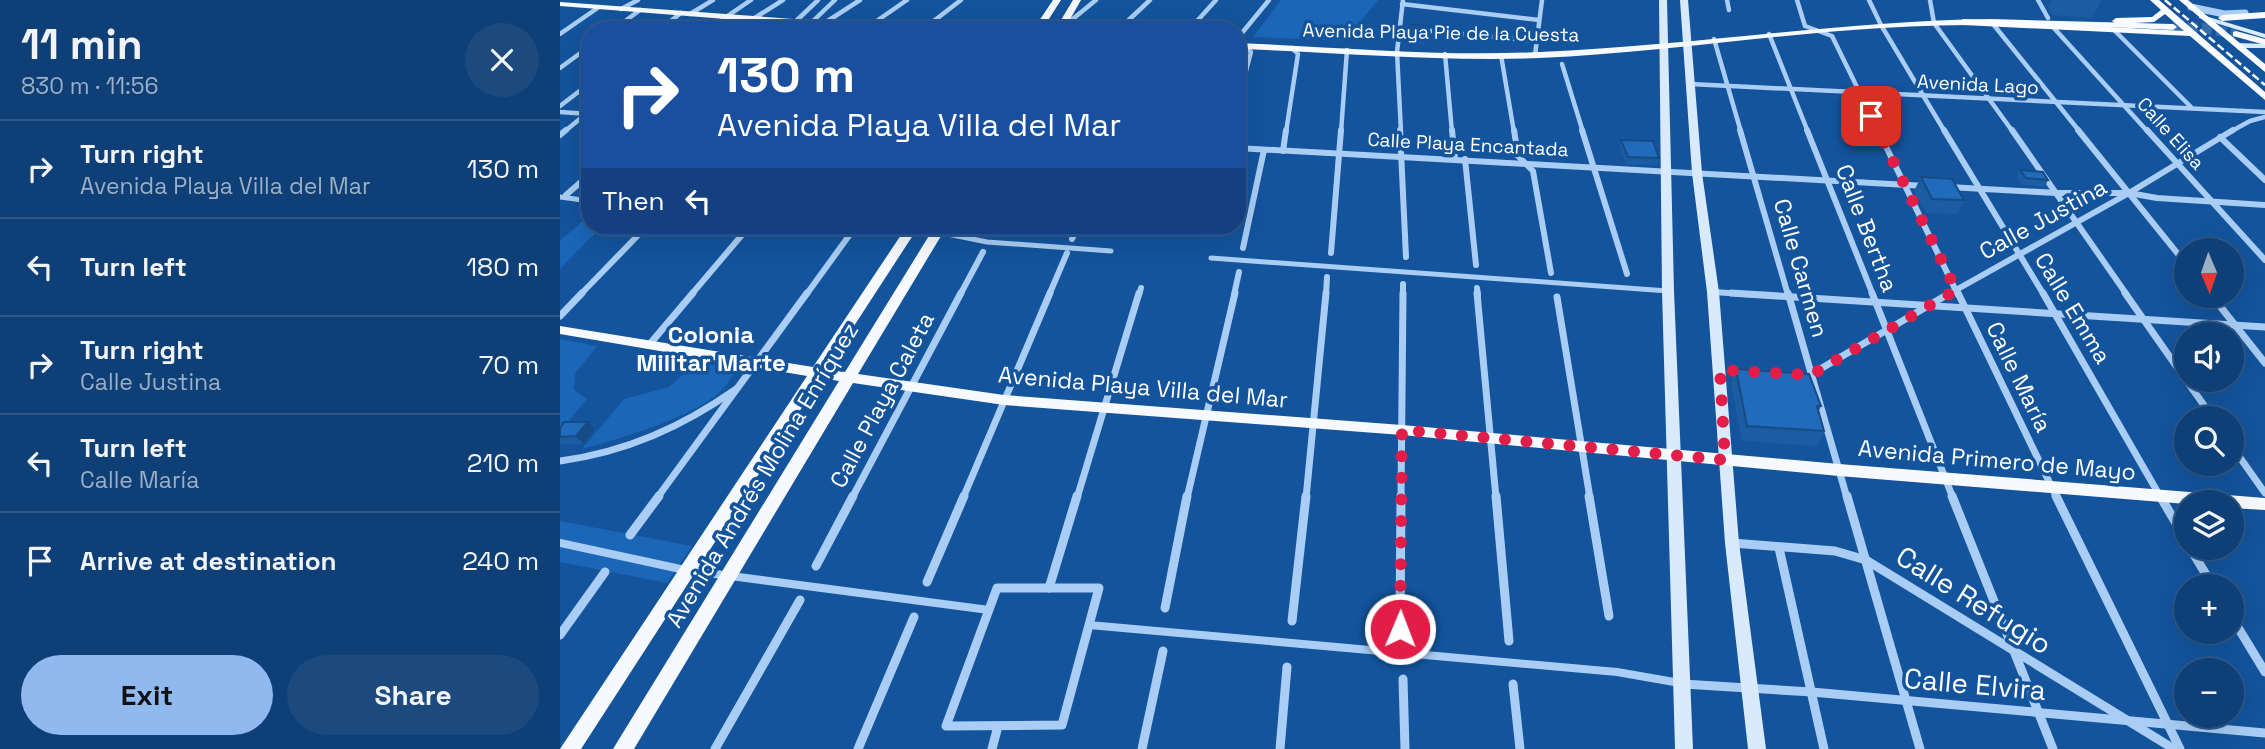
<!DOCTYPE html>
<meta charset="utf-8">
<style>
:root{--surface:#0e3f76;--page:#1c4a7e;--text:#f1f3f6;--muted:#9bafc5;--line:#2e5888;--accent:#90b9f0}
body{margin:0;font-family:"Space Grotesk",sans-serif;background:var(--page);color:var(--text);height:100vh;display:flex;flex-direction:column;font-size:26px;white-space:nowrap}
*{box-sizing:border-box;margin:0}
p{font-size:23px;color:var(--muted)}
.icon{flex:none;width:38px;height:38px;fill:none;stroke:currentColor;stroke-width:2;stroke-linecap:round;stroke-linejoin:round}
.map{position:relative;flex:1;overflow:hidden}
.sheet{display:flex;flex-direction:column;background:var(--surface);width:560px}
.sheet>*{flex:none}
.banner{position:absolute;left:21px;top:21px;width:665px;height:214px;border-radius:28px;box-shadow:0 7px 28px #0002,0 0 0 2px var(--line);background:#1a4fa0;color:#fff;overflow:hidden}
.needle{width:46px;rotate:178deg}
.buttons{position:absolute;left:1614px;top:238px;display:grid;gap:14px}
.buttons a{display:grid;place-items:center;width:70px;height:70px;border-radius:50%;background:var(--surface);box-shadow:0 7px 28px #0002,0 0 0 2px var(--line);font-size:35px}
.pin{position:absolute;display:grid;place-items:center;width:60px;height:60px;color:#fff;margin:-30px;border-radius:14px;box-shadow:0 4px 10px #0006}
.me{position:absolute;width:77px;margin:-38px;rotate:1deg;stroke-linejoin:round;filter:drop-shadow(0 0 5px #0008)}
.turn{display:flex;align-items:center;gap:24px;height:147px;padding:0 21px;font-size:32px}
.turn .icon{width:91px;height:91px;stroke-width:2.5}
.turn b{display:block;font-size:49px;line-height:60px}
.then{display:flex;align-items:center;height:66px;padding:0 21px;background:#0003;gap:14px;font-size:26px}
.round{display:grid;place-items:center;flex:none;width:74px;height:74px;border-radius:37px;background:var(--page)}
.summary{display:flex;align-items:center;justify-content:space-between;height:119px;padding:0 21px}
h1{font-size:42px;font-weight:700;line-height:52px}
.cta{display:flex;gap:14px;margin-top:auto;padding:14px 21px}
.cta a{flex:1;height:80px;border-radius:42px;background:var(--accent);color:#111;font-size:28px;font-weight:700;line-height:80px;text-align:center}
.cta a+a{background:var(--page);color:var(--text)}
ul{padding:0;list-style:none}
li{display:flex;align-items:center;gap:21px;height:98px;padding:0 21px;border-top:2px solid var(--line)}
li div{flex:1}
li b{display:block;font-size:26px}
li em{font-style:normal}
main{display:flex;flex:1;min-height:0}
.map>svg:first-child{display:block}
</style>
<main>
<section class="sheet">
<div class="summary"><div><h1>11 min</h1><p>830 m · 11:56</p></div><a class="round"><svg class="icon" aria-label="close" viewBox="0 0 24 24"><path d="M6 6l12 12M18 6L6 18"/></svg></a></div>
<ul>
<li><svg class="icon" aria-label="right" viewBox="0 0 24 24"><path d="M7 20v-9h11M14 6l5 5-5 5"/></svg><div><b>Turn right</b><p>Avenida Playa Villa del Mar</p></div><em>130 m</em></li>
<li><svg class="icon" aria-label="left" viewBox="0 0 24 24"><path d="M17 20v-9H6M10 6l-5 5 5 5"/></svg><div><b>Turn left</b></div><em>180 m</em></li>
<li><svg class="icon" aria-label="right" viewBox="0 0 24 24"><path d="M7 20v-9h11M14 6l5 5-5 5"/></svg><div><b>Turn right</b><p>Calle Justina</p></div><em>70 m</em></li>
<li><svg class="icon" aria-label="left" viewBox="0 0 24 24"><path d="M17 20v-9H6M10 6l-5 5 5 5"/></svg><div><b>Turn left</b><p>Calle María</p></div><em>210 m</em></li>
<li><svg class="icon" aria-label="arrive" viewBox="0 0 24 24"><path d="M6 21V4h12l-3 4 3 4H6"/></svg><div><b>Arrive at destination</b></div><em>240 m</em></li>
</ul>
<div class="cta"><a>Exit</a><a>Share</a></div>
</section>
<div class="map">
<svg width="1705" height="749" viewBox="0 0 1705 749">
<rect width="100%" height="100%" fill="#13549d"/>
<!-- green -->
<g fill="#1b66b7">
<polygon points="721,0 818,0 785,41 693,37"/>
<polygon points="30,215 30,226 42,226 0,269 0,241"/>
<polygon points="0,339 37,346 15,374 14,390 27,399 0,432"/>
<path d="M137 362 177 369C172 376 167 385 161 391 132 418 59 439 22 449L64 399 109 387Z"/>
<polygon points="0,521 132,546 107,583 0,562"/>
</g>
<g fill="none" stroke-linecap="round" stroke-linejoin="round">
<!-- primary-tunnel -->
<polyline stroke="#366eac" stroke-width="10" stroke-dasharray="10 4.5" stroke-linecap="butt" points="1613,27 1642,28 1676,34"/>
<!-- pedestrian-far2 -->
<g stroke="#a9cdf4" stroke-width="4.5">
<polyline points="235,22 258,0"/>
<polyline points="362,30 401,0"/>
</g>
<!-- pedestrian-far1 -->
<g stroke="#a9cdf4" stroke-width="5">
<polyline points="0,197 30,201"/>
<polyline points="294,226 378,232 427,242 551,251"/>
<polyline points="651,258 1108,291"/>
</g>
<!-- pedestrian -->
<g stroke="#a9cdf4" stroke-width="8">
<polyline points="0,543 125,570 429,610"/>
<polyline points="529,625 1057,672 1120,683"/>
</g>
<!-- minor-far3 -->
<g stroke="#a9cdf4" stroke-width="4.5">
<polyline points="1167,0 1169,10"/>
<polyline points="1237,0 1245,26 1272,36 1319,132"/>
<polyline points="1309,0 1321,25 1385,132"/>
<polyline points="1370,0 1374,23 1453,132"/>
<polyline points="1478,0 1488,18"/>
<polyline points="842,4 979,20"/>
<polyline points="61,9 78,0"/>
<polyline points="130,14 153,0"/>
<polyline points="193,19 223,0"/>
<polyline points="251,23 275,0"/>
<polyline points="263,24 300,0"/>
<polyline points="1433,24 1520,132"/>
<polyline points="308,27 347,0"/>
<polyline points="503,27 536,0"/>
<polyline points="1493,27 1588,132"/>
<polyline points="839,28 977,41"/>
<polyline points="53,30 80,10"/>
<polyline points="99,30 121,13"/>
<polyline points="147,30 191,0"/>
<polyline points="195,30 207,20"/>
<polyline points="558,30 590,0"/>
<polyline points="629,30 656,0"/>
<polyline points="1554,30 1632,108"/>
<polyline points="0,34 39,7"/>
<polyline points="1209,34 1248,132"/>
<polyline points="677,39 709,0"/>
<polyline points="1154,39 1181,132"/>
<polyline points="677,40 691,52 677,105"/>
<polyline points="885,54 892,132"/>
<polyline points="941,55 954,132"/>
<polyline points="975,55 982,0"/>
<polyline points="1002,64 1023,132"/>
<polyline points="0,68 30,46"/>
<polyline points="1130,84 1705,112"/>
<polyline points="0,106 30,83"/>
<polyline points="0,112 29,114"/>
<polyline points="4,132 27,113"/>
<polyline points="726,132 738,54 732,48"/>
<polyline points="781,132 787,50"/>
<polyline points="841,132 837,52 843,0"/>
<polyline points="1670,132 1690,121 1705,117"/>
</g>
<!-- minor-far2 -->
<g stroke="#a9cdf4" stroke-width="6">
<polyline points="840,130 846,257"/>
<polyline points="892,130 895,159"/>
<polyline points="954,130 958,156 973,171 991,273"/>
<polyline points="1022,130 1067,274"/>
<polyline points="1180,130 1228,295"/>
<polyline points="1247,130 1313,295"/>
<polyline points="1318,130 1398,295"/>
<polyline points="1384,130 1484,295"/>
<polyline points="1452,130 1567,295"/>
<polyline points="1518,130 1626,264"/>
<polyline points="1587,130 1705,260"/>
<polyline points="0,135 6,130"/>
<polyline points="1660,137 1705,180"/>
<polyline points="677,148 1366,186"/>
<polyline points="723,151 726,130"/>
<polyline points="905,159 916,265"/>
<polyline points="1388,187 1497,193 1569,193 1597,198 1705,205"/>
<polyline points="6,195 30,174"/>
<polyline points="433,233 437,226"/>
<polyline points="512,239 518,226"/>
<polyline points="683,248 704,150"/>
<polyline points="771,253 781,130"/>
<polyline points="917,288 918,295"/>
<polyline points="1153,292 1199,295"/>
<polyline points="20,295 87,226"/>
<polyline points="131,295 187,229"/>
<polyline points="246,295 296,226"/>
<polyline points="400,295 423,252"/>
<polyline points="489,295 507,253"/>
<polyline points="579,295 581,288"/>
<polyline points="674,295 679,272"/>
<polyline points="766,295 767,277"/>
<polyline points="843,295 843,284"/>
<polyline points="1387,295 1569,193 1673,130"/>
</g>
<!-- minor-far1 -->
<g stroke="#a9cdf4" stroke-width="7">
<polyline points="917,293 936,498"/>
<polyline points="1171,293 1705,327"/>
<polyline points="1228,293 1287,498"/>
<polyline points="1312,293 1393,498"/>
<polyline points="1398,293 1497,498"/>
<polyline points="1483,293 1601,498"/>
<polyline points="1565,293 1626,380"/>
<polyline points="1652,296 1705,363"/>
<polyline points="997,297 1030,498"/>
<polyline points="0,316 22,293"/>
<polyline points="89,345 133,293"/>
<polyline points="1250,375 1390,293"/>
<polyline points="1626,380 1653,418"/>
<polyline points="1671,445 1705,493"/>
<path d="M0 461C66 452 122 427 176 389"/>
<polyline points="97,498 247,293"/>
<polyline points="292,498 401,293"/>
<polyline points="403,498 490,293"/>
<polyline points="517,498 579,293"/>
<polyline points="627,498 675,293"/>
<polyline points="746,498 766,293"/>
<polyline points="841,498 843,293"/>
</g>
<!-- minor -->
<g stroke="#a9cdf4" stroke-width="9">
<polyline points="936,496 949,641"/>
<polyline points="1029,496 1049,616"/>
<polyline points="1287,496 1360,749"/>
<polyline points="1392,496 1493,749"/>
<polyline points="1496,496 1620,749"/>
<polyline points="1600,496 1626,540"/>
<polyline points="70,535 99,496"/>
<polyline points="1172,543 1275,551 1306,560 1614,749"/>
<polyline points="1219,548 1264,749"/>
<polyline points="1630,548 1653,586"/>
<polyline points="256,566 293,496"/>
<polyline points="367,582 404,496"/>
<polygon points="437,588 539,588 502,725 386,726"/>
<polyline points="489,588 517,496"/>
<polyline points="605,608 627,496"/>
<polyline points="1671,616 1705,672"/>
<polyline points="732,621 746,496"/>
<polyline points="840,629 841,496"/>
<polyline points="0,635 45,572"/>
<polyline points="843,679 845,749"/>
<polyline points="953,684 960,749"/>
<polyline points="1123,684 1252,692 1705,733"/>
<polyline points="155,749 240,600"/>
<polyline points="298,749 354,617"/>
<polyline points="432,749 438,726"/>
<polyline points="582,749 603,651"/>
<polyline points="720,749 727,667"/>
</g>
<!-- tertiary -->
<polyline stroke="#a9cdf4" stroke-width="7" points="1631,7 1664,14 1685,13"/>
<!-- secondary -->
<g fill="#d9eafd" fill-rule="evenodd">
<polygon points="1099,0 1107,0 1114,291 1133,749 1115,749 1102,291"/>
<polygon points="1120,0 1128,0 1142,173 1159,292 1179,543 1206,749 1188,749 1165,543 1147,292 1132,173"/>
<polygon points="1639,14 1705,34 1705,38 1639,18"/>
<polygon points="1678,43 1705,44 1705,48 1685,48 1681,51 1677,49"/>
</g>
<!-- primary -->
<g fill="#f6faff" fill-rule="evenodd">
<polygon points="493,0 501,0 482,30 473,30"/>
<polygon points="513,0 521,0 504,30 495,30"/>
<polygon points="0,2 343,27 347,30 305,30 0,6"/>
<polygon points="1705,12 1705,18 1662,21 1658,18 1662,15"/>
<path d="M1431 19 1613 24 1617 27 1613 30C1516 25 1419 22 1322 28 1207 35 1094 53 979 58 878 62 778 52 677 49V43C778 47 879 57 980 52 1131 46 1280 21 1431 19Z"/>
<polygon points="1676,31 1705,39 1705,45 1673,36 1673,32"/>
<polygon points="347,226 359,226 266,369 285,372 375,226 387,226 298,374 444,395 842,425 1279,464 1705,498 1705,510 1671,508 1671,502 1626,504 1279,476 842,435 444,405 293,383 74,749 53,749 279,381 261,378 21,749 0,749 247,376 0,334 0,326 253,367"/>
</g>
<!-- trunk -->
<g fill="#fafcff" fill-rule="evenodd">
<polygon points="1590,0 1599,0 1705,92 1705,100 1630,36 1403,25 1399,22 1403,19 1624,31 1605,14 1594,22 1556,24 1552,21 1556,18 1592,17 1601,10"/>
<polygon points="1619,0 1628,0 1705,64 1705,72"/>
</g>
<!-- rail -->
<polyline stroke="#fff" stroke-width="2.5" stroke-dasharray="8 3.5" stroke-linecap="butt" points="1605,0 1705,85"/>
</g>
<!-- wall -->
<g fill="#1c5ca2">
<polygon points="1491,0 1541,0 1532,18 1493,15 1488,7"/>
<polygon points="870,26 870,36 865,44 854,44 850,38 850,29"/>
<polygon points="1061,140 1099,158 1098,165 1066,164 1060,147"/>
<polygon points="1460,170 1488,180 1485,187 1462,185 1457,177"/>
<polygon points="1361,177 1404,200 1397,214 1366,213 1354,191"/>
<polygon points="1176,369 1261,406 1258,413 1264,431 1257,446 1182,441 1171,384"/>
<polygon points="28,422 35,429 23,444 0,444 0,437"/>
</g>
<!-- shaded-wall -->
<g fill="#174b84">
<polygon points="870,26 870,36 865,44 865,35"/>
<polygon points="28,422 35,429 23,444 16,436"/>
</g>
<!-- building -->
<g fill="#216bbc" stroke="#174b84" stroke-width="2">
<polygon points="851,25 870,26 865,35 854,34 850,29"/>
<polygon points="1061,140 1093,141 1099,158 1068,157"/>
<polygon points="1460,170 1483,172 1488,180 1466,178"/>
<polygon points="1361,177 1392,179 1404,200 1372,199"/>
<polygon points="1176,369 1249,374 1261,406 1257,406 1264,431 1187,426"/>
<polygon points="4,422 28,422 16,436 0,437 0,428"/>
</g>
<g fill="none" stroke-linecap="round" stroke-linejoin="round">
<!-- route -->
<polyline stroke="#e11d48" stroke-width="12" stroke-dasharray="0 21.6" points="840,629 842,430 1165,460 1160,370 1251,375 1396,290 1311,116"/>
</g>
<g text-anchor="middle" stroke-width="7" stroke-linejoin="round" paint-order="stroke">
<!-- far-street labels -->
<g font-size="19" fill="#fff" stroke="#13549d">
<text transform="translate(881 32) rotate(1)" y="7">Avenida Playa Pie de la Cuesta</text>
<text transform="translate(1418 84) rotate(3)" y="7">Avenida Lago</text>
<text transform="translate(1611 133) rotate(48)" y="7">Calle Elisa</text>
<text transform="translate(908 144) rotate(3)" y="7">Calle Playa Encantada</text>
</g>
<!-- street labels -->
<g font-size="23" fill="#fff" stroke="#13549d">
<text transform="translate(1483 219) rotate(-29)" y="8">Calle Justina</text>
<text transform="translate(1307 228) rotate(69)" y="8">Calle Bertha</text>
<text transform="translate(1241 268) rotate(74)" y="8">Calle Carmen</text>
<text transform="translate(1513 308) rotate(59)" y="8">Calle Emma</text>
<text transform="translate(1459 377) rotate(64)" y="8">Calle María</text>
<text transform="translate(583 387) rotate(5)" y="8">Avenida Playa Villa del Mar</text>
<text transform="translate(322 400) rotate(-62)" y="8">Calle Playa Caleta</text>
<text transform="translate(1437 460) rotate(5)" y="8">Avenida Primero de Mayo</text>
<text transform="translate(202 475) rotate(-59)" y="8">Avenida Andrés Molina Enríquez</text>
</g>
<!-- neighbourhood labels -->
<g font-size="24" font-weight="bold" fill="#fff" stroke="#13549d">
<text x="151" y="343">Colonia<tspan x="151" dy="28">Militar Marte</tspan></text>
</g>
<!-- near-street labels -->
<g font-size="28" fill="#fff" stroke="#13549d">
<text transform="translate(1414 600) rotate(32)" y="10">Calle Refugio</text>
<text transform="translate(1415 684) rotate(5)" y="10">Calle Elvira</text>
</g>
</g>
</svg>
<div class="buttons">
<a><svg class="needle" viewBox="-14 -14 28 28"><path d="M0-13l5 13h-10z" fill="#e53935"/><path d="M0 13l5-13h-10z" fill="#9bafc5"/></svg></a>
<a><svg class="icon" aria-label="sound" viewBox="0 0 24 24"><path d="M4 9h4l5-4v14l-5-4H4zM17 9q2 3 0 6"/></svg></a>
<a><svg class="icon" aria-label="search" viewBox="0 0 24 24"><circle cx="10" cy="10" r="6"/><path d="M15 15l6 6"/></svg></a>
<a><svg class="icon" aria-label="layers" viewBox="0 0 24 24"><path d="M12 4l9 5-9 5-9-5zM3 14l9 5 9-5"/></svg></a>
<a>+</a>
<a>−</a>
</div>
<div class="pin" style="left:1311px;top:116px;background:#d93025"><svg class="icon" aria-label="arrive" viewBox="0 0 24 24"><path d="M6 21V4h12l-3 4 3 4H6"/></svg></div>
<svg class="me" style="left:840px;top:629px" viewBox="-20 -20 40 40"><circle r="17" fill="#e11d48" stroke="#fff" stroke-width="3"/><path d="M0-11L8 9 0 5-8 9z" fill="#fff"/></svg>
<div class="banner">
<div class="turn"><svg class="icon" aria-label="right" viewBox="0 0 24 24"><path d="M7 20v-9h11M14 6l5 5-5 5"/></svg><div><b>130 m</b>Avenida Playa Villa del Mar</div></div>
<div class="then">Then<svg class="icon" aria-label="left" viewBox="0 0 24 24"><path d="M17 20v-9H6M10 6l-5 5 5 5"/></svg></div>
</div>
</div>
</main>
